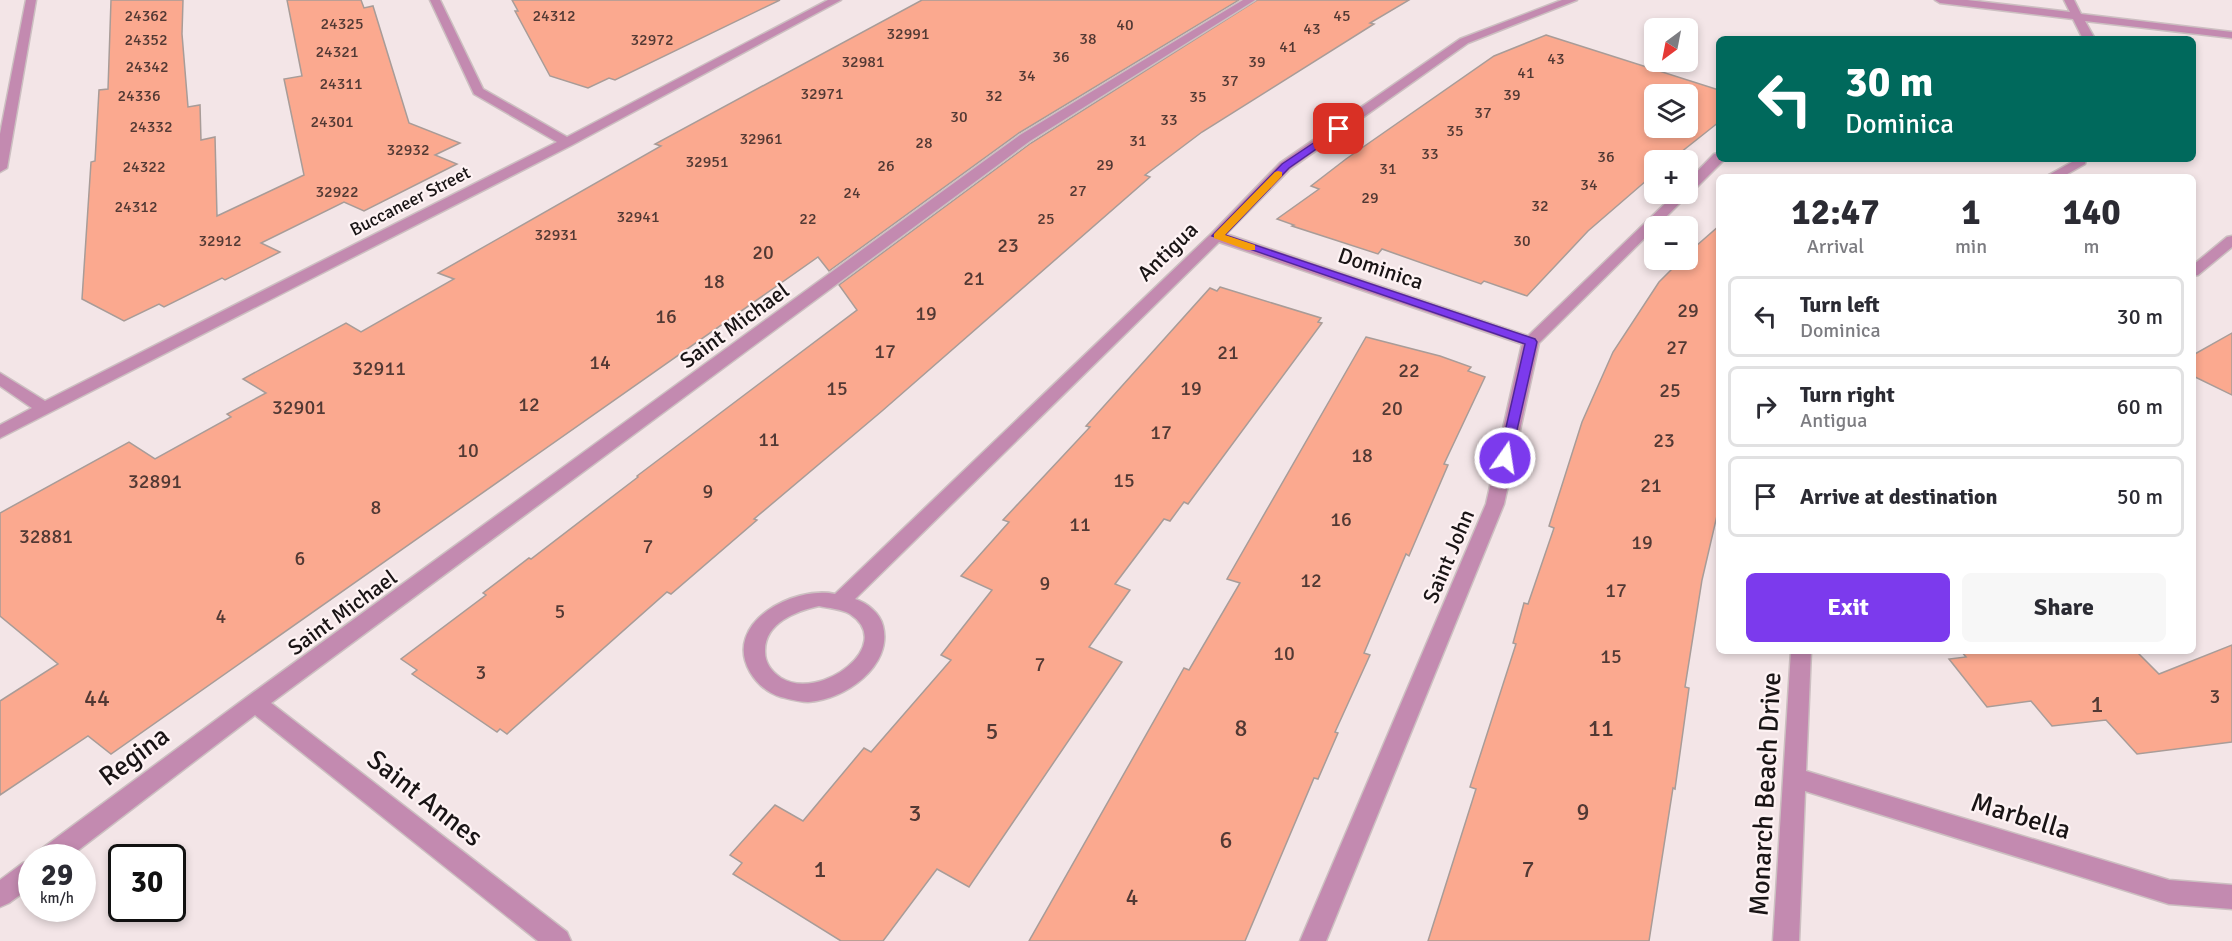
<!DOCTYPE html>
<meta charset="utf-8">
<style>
:root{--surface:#fff;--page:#f7f7f7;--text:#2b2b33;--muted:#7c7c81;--line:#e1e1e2;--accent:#7c3aed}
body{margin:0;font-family:Signika,sans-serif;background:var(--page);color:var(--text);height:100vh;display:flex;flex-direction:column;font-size:22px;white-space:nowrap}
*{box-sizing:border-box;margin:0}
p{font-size:20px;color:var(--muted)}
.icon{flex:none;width:33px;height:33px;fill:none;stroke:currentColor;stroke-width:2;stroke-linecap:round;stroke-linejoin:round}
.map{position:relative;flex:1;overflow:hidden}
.side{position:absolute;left:1716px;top:174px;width:480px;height:480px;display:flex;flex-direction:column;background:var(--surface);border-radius:9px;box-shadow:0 3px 9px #0003}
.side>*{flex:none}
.guide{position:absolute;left:1716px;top:36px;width:480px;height:126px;border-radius:9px;box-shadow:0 3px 9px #0003;background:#00695c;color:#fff;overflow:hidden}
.needle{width:39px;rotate:212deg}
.tools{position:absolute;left:1644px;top:18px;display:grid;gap:12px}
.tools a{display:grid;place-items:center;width:54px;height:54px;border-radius:9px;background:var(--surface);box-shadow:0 3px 9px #0003;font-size:30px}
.speed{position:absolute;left:18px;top:844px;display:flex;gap:12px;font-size:30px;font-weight:700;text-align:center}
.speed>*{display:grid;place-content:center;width:78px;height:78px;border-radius:50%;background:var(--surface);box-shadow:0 3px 9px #0003;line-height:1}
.speed small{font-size:15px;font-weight:400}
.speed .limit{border:3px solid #111;border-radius:9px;background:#fff;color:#111}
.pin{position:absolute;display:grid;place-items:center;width:51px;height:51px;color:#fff;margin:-26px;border-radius:12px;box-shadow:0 3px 9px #0006}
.me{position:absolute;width:66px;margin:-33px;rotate:13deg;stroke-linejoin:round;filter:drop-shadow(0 0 4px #0008)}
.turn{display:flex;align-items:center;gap:21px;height:126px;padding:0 30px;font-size:27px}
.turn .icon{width:78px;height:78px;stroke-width:2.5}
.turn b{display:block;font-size:42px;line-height:51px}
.eta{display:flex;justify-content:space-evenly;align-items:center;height:102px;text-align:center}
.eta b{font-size:36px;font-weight:700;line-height:42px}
.action{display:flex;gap:12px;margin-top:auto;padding:12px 30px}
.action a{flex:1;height:69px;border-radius:9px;background:var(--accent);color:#fff;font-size:24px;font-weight:700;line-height:69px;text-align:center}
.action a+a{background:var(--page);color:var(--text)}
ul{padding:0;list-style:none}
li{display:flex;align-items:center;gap:18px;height:81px;margin:0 12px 9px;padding:0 18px;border:3px solid var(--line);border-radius:9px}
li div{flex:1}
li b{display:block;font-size:22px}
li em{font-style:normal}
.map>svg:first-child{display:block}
</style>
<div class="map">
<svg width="2232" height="941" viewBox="0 0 2232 941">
<rect width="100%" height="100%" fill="#f3e5e7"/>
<!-- building -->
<g fill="#fba98f" stroke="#a89c98" stroke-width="1.5" fill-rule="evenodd">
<polygon points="111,0 183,0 182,34 188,107 200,105 201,140 215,137 217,216 304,175 284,79 302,76 287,0 361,0 364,8 373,6 409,123 460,143 435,155 457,164 364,211 344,202 261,243 280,252 225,280 222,278 164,307 159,304 124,321 82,299 91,162 95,161 99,90 108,89"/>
<polygon points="512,0 780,0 615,80 609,78 588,88 550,76 515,11 518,11"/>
<polygon points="922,0 1239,0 1019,133 829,271 818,257 111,754 88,736 0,795 0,701 58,664 0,616 0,513 129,442 155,459 231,417 227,414 266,393 243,379 346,323 361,332 454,279 438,273 661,146 655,144"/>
<polygon points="1257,0 1409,0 1370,23 1374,24 1202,132 1145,175 1150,177 882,411 754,519 757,520 671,594 667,592 507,734 500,729 497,732 412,674 417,670 401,659 486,595 483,593 529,558 531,559 638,477 637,476 857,310 839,285 1031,143"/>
<path d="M1546 35 1719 90V122L1671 160H1654V174L1588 231 1527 296 1484 281 1481 284 1382 249 1378 254 1292 226 1294 225 1277 219 1319 189 1311 186 1346 159 1494 56ZM1654 94H1688V128H1654Z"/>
<polygon points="1719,226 1719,507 1702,580 1685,687 1689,688 1675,789 1673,788 1649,941 1428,941 1476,789 1470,787 1516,644 1513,643 1524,603 1528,604 1554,528 1549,526 1582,422 1613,352 1659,282 1681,260 1688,260 1688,253"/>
<polygon points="1220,287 1321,318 1318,322 1322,323 1188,504 1184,502 1170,521 1164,519 1115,584 1130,590 1089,647 1122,662 969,887 937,869 883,941 841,941 733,874 742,863 730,855 775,805 803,821 864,748 871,752 951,660 941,655 992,590 961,576 1009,522 1003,520 1090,427 1086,426 1210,288 1217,291"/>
<polygon points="2232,333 2232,395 2193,376 2193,355"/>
<polygon points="1366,337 1440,356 1471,367 1468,371 1485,377 1444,464 1448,465 1409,556 1406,554 1364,653 1370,655 1335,732 1338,733 1318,779 1314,778 1245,941 1029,941 1184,668 1189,670 1240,583 1227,579"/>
<polygon points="2232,645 2232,742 2137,754 2106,720 2052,726 2031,701 1987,707 1949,659 1966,657 1961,651 2136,651 2159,674"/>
</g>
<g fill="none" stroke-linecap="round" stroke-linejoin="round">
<!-- minor casing -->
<g stroke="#ccbfc1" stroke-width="3">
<g id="minor">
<polygon points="26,0 36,0 7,168 0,172 0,134"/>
<polygon points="430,0 440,0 483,89 567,137 828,0 841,0 572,145 0,438 0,425 32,408 0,386 0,373 45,401 557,142 474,94"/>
<polygon points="1243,0 1255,0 1030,141 271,703 567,932 571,941 538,941 255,715 68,858 37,858 40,850 247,697 1020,135"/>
<path d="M1562 0H1577L1468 43 1290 169 1226 234 1528 336 1675 194 1688 192 1689 194 1539 343 1504 504 1326 941H1300L1486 504 1522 344 1219 242 855 599C867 603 880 613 883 626 893 666 845 700 808 702 800 702 789 699 781 697 768 693 757 684 750 672 722 623 794 585 835 594L1212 233 1280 163 1460 39ZM819 606C828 608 842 609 850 614 897 645 820 702 781 678 772 672 765 663 765 652 764 623 796 611 819 606Z"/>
<polygon points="1935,0 1967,0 2070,12 2064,0 2074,0 2081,14 2232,32 2232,38 2085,21 2095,39 2083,39 2073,19 1940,3"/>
<polygon points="1719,153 1719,159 1724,160 1693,191 1688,192 1688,181 1714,154"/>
<polygon points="2072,159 2086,159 2085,164 2062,177 2045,177 2072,162"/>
<polygon points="2232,236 2232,247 2198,275 2193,276 2193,265 2227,237"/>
<polygon points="1791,651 1811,651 1806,771 2169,880 2232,885 2232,909 2169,904 1805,791 1799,941 1773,941"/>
<polygon points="32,860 32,886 9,903 0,907 0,880 23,863"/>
</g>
</g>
<!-- minor -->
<use href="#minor" fill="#c38ab0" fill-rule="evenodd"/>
</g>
<!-- route -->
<polygon fill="#7c3aed" stroke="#51269a" stroke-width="1.5" points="1339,126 1342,127 1342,131 1289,168 1225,235 1535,339 1537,342 1510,461 1505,463 1499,458 1525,344 1212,236 1282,164"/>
<!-- slow -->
<polygon fill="#f59e0b" points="1278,171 1282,172 1282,176 1225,235 1255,245 1255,250 1247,250 1214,238 1214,234 1275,172"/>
<g text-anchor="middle" stroke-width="4.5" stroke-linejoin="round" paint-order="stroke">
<!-- far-number labels -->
<g font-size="16" fill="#523934">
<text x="146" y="21">24362</text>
<text x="554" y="21">24312</text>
<text x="1342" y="21">45</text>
<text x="342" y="29">24325</text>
<text x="1125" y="30">40</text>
<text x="1312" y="34">43</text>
<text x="908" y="39">32991</text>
<text x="1088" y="44">38</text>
<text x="146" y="45">24352</text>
<text x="652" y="45">32972</text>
<text x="1288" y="52">41</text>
<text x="337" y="57">24321</text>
<text x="1061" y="62">36</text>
<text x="1556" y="64">43</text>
<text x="863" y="67">32981</text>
<text x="1257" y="67">39</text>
<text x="147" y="72">24342</text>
<text x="1526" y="78">41</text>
<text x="1027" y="81">34</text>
<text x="1230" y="86">37</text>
<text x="341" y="89">24311</text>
<text x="822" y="99">32971</text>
<text x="1512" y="100">39</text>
<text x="139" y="101">24336</text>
<text x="994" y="101">32</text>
<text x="1198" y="102">35</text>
<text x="1483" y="118">37</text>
<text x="959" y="122">30</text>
<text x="1169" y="125">33</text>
<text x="332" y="127">24301</text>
<text x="151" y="132">24332</text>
<text x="1455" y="136">35</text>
<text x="761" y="144">32961</text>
<text x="1138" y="146">31</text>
<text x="924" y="148">28</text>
<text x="408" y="155">32932</text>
<text x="1430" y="159">33</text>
<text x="1606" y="162">36</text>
<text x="707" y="167">32951</text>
<text x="1105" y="170">29</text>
<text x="886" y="171">26</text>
<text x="144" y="172">24322</text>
<text x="1388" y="174">31</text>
<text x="1589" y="190">34</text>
<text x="1078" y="196">27</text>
<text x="337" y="197">32922</text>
<text x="852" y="198">24</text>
<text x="1370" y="203">29</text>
<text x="1540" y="211">32</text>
<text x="136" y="212">24312</text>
<text x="638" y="222">32941</text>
<text x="808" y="224">22</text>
<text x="1046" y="224">25</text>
<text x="556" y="240">32931</text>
<text x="220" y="246">32912</text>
<text x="1522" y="246">30</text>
</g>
<!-- far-street labels -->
<g font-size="18" fill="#191415" stroke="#fef3f4">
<text transform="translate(410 201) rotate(-27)" y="6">Buccaneer Street</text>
</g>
<!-- number labels -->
<g font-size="20" fill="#523934">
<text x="1008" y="252">23</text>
<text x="763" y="259">20</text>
<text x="974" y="285">21</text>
<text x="714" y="288">18</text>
<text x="1688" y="317">29</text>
<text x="926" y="320">19</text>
<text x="666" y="323">16</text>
<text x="1677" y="354">27</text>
<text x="885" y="358">17</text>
<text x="1228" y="359">21</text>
<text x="600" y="369">14</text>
<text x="379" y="375">32911</text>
<text x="1409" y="377">22</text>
<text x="837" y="395">15</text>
<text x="1191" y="395">19</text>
<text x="1670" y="397">25</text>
<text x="529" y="411">12</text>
<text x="299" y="414">32901</text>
<text x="1392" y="415">20</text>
<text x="1161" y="439">17</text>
<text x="769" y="446">11</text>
<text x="1664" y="447">23</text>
<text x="468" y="457">10</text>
<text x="1362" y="462">18</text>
<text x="1124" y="487">15</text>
<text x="155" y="488">32891</text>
<text x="1651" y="492">21</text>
<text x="708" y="498">9</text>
<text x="376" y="514">8</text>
<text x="1341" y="526">16</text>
<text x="1080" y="531">11</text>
<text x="46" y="543">32881</text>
<text x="1642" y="549">19</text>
<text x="648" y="553">7</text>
<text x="300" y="565">6</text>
<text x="1311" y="587">12</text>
<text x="1045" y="590">9</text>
<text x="1616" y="597">17</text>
<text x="560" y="618">5</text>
<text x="221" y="623">4</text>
<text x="1284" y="660">10</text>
<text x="1611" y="663">15</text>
<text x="1040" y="671">7</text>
<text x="481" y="679">3</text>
<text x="2215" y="703">3</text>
</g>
<!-- street labels -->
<g font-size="22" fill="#191415" stroke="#fef3f4">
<text transform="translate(1167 251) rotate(-44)" y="8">Antigua</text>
<text transform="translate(1381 268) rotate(19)" y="8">Dominica</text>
<text transform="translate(734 325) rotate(-36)" y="8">Saint Michael</text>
<text transform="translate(1448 556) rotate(-67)" y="8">Saint John</text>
<text transform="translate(342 612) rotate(-36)" y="8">Saint Michael</text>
</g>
<!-- near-number labels -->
<g font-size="24" fill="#523934">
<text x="97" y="706">44</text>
<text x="2097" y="712">1</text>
<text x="1241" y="736">8</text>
<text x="1601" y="736">11</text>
<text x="992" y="739">5</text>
<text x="1583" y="820">9</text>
<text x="915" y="821">3</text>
<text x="1226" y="848">6</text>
<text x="820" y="877">1</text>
<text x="1528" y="877">7</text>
<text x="1132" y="905">4</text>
</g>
<!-- near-street labels -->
<g font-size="27" fill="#191415" stroke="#fef3f4">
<text transform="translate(134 756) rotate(-37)" y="9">Regina</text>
<text transform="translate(1765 794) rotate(-87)" y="9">Monarch Beach Drive</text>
<text transform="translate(425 798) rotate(38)" y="9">Saint Annes</text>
<text transform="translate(2021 816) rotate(17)" y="9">Marbella</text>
</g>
</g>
</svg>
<div class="tools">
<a><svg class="needle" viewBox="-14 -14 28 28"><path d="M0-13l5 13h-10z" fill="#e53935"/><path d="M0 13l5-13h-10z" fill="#7c7c81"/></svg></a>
<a><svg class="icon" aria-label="layers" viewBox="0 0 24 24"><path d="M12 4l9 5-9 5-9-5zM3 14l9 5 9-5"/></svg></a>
<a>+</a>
<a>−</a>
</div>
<div class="speed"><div>29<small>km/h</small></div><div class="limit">30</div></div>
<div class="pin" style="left:1339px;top:129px;background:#d93025"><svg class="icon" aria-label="arrive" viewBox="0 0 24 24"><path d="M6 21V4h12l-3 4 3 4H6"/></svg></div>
<svg class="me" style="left:1505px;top:458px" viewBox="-20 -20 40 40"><circle r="17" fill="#7c3aed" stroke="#fff" stroke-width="3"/><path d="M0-11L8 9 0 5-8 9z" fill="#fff"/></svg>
<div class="guide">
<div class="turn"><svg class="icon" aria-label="left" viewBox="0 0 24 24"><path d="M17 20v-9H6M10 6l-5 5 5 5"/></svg><div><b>30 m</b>Dominica</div></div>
</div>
<section class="side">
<div class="eta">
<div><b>12:47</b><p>Arrival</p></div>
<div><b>1</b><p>min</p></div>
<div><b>140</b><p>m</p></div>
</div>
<ul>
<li><svg class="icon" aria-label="left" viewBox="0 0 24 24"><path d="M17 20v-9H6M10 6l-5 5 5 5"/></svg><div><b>Turn left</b><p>Dominica</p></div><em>30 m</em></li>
<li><svg class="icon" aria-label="right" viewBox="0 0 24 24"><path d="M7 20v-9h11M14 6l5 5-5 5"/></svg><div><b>Turn right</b><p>Antigua</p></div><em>60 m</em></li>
<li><svg class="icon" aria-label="arrive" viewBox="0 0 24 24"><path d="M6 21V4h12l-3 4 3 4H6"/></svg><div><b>Arrive at destination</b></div><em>50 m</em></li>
</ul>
<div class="action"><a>Exit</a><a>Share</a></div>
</section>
</div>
